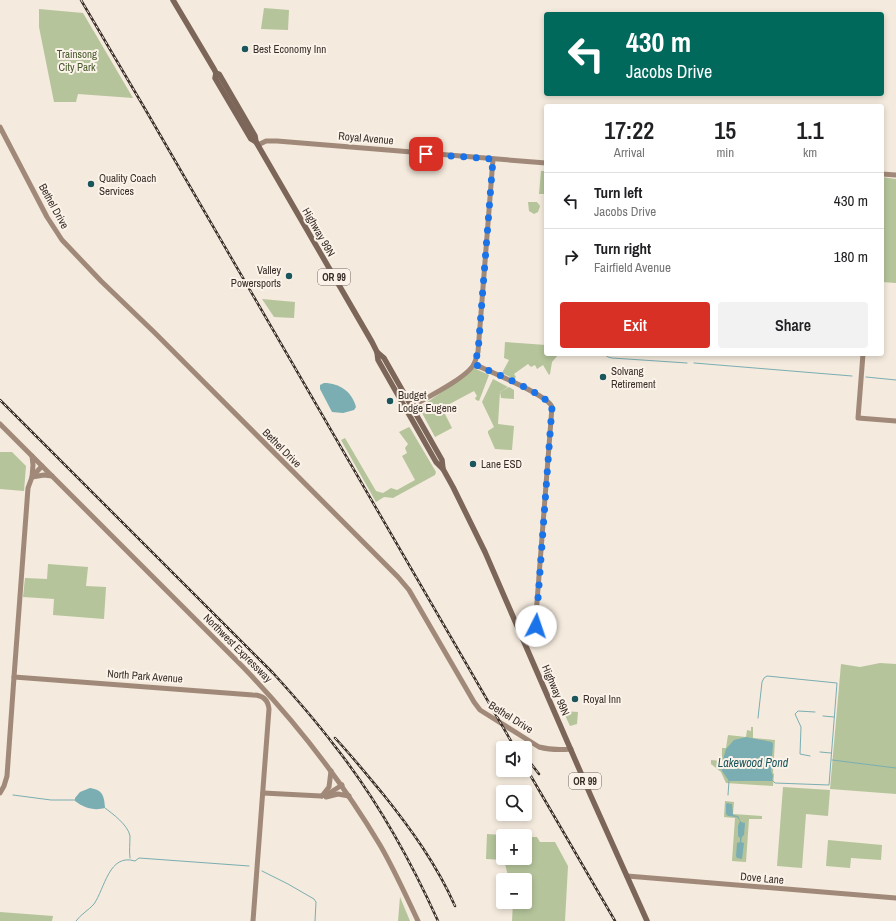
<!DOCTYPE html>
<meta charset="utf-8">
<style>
:root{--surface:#fff;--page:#f2f2f2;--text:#202124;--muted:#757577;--line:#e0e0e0;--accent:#d93025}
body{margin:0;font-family:"Archivo Narrow",sans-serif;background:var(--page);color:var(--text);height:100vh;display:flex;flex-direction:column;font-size:15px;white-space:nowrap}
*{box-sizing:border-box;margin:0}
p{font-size:13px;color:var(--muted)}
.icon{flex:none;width:22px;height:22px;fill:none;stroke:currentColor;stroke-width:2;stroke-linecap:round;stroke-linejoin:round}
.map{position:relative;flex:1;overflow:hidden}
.side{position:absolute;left:544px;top:104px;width:340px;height:252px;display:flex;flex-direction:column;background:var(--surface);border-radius:4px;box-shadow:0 2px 6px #0003}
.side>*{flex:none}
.banner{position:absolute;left:544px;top:12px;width:340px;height:84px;border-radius:4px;box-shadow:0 2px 6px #0003;background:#00695c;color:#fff;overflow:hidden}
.fabs{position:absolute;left:496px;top:741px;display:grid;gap:8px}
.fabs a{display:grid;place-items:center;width:36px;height:36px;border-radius:4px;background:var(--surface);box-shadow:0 2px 6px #0003;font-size:20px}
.pin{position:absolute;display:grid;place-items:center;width:34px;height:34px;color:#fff;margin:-17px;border-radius:8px;box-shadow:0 2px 6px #0006}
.me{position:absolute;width:44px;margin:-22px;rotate:4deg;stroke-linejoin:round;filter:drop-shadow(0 0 3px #0008)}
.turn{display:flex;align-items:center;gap:14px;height:84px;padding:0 16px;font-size:18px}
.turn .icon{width:52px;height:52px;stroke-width:2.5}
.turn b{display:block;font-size:28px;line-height:34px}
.eta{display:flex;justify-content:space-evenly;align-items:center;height:68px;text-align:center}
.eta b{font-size:24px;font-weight:600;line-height:28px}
.cta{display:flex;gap:8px;margin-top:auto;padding:8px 16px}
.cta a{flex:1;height:46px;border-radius:4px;background:var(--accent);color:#fff;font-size:16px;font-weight:600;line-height:46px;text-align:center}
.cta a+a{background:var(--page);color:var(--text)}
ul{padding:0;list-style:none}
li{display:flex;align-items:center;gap:12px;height:56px;padding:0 16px;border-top:1px solid var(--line)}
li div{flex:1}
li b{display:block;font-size:15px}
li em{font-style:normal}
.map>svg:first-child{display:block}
</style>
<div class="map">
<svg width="896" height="921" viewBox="0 0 896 921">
<rect width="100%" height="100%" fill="#f4eadd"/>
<!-- green -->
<g fill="#b5c49b">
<polygon points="264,8 289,10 288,30 261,29"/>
<polygon points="39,9 83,13 133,98 78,94 76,102 54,102 39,27"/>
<polygon points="541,171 546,171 546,194 539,194"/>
<polygon points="882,177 896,179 896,283 882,282"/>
<polygon points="528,202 537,202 540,206 538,212 534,214 529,211"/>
<polygon points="262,299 295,302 294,318 274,317"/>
<polygon points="505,342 546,345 546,354 559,354 552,362 550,374 549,375 543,365 537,369 535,365 531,367 528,364 514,374 516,377 514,379 502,373 509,360 504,358"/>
<polygon points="474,368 489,375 479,401 476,400 475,398 477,396 474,391 442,408 452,428 435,437 421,411 420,407 464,377"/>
<polygon points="493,379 508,387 500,392 509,387 514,390 514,399 501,398 500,392 498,424 514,426 512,450 495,449 488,433 488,431 494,427 482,402"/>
<polygon points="409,427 410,428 436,472 435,475 393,498 384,497 376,502 341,440 345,438 376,491 383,493 391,488 397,490 415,480 402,456 407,453 405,448 408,444 399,432"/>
<polygon points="0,452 12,452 26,466 24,491 0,489"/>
<polygon points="48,564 88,567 86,586 106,587 104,619 53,615 54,599 23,597 25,578 47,579"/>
<polygon points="880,663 896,664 896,794 830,789 841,664 860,667"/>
<polygon points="563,711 578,712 577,724 570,726"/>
<polygon points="751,727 753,727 753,738 775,740 773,773 774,774 773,786 726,783 721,772 711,764 711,760 722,761 722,748 726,748 728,735 746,737 747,730 751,731"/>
<polygon points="783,787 830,790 828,816 806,814 802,868 777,866"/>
<polygon points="725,801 734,802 733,814 762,816 762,819 749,819 746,862 732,861 735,818 724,817"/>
<polygon points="487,834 516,836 503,836 503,858 525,858 525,837 537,837 540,842 555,842 568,866 565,921 512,921 513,902 525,902 525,880 509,880 504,860 486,859"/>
<polygon points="828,840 882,845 881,860 851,858 850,868 826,866"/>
<polygon points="400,897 410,921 398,921"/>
<polygon points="0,912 53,916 52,921 0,921"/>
</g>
<!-- water -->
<g fill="#7aaeb2">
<path d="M324 383C340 383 352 392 356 407L354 410 343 413 332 412 320 389V385Z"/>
<polygon points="746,737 772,742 773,744 771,771 773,776 772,781 729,781 722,771 721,767 726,749 734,740"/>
<path d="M90 788C103 790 104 796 105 808 94 811 84 808 75 801V798L80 792Z"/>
<polygon points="727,803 732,804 733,815 738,816 741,822 745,823 744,835 742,837 741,842 744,843 742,859 737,858 736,856 737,843 740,842 740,838 738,836 738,826 740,821 737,817 728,816 726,814 726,804"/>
</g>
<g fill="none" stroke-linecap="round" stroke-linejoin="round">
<!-- stream -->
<g stroke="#7aaeb2" stroke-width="1">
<polyline points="604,354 608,357 612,358 687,363"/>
<polyline points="694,363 852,376"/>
<polyline points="866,377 896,380"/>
<polyline points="823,716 834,717"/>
<polyline points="758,718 762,682 764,678 767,676 837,683 829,785 775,783 772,780"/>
<polyline points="820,752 831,753"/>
<polyline points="810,756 800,754 801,727 795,714 798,711 815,712"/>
<polyline points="832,760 896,768"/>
<polyline points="13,795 51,800 75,800"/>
<polyline points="728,795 729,781"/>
<path d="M105 808C113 814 128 825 130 836 130 844 129 851 130 858"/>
<polyline points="262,871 288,884 314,899 316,902 315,921"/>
<path d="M76 921C81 914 89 910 94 904 105 888 109 853 135 861L139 858 249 866"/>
</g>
<!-- secondary -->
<g stroke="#a18979" stroke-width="5">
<path d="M0 127 47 217 62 240 101 281 155 333 398 577 409 590 474 702 480 710 539 747C550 750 560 750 571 749"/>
<polyline points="258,145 266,141 277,141 546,163"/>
<polyline points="882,174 896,175"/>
<polyline points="863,354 858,418 896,421"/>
<path d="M474 364C488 371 548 395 552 407L536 615V626L538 636 524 641"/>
<path d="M409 408C424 399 467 378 474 364 476 360 477 355 478 352L493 159"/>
<path d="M0 424 243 667C295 721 341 780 380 845 394 869 406 896 418 921"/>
<polyline points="32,456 33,465 32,477 44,475 52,476"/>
<path d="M42 466 32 477 28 488 14 677 253 695C263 695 268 700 269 709L253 921"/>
<polyline points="0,793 4,786 7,776 14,677"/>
<polyline points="263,793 321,796 328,794 342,785"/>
<polyline points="322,796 329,787 331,771"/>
<polyline points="326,797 338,794 349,796"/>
<polyline points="627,876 896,898"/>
</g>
<!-- primary -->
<g stroke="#7c6659" stroke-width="5.5">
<polyline points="173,0 214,69 216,73 215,78 251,139 256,142"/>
<polyline points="216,73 219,74 255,136 256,142 372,342 377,352 378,360 436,462 443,469 453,487 485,552 590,794 647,921"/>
<polyline points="377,352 384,358 442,460 443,469"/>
</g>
<!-- rail casing -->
<g stroke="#392e28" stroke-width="2.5">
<g id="rail">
<polyline points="81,0 148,114 515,748"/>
<path d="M0 400 273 673C294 696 315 720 334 745 376 798 410 859 438 921"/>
<path d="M335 738C352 756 367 775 383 794 411 829 437 865 455 906"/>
<polyline points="525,756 539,774"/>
<polyline points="525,766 615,921"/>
</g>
</g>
<!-- rail -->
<use href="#rail" stroke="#fbf3e9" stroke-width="1" stroke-dasharray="3" stroke-linecap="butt"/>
</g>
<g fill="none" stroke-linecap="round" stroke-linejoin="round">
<!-- route -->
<path stroke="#1a73e8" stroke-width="7" stroke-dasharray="0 12.6" d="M426 154 493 159 478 352 474 364C489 371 548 394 552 407L536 626"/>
</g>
<!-- markers -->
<g fill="#1b565d" stroke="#fbf3e9" stroke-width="1.5">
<circle cx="245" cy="49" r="4"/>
<circle cx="91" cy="184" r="4"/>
<circle cx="289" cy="276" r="4"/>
<circle cx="603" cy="377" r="4"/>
<circle cx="390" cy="401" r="4"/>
<circle cx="473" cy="464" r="4"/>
<circle cx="575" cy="699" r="4"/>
</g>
<g text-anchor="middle" stroke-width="4" stroke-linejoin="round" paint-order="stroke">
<!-- shield labels -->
<g fill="#fbf3e9" stroke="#736962" stroke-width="1">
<rect x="318" y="269" width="32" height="16" rx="3"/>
<rect x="569" y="773" width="32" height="16" rx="3"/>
</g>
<g font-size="10" font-weight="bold" fill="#392e28">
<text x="334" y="281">OR 99</text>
<text x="585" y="785">OR 99</text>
</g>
<!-- poi labels -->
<g font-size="11" fill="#392e28" stroke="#fbf3e9" text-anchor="start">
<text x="253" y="53">Best Economy Inn</text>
<text x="99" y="182">Quality Coach<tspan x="99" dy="13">Services</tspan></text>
<text x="281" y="274" text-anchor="end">Valley<tspan x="281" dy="13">Powersports</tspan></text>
<text x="611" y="375">Solvang<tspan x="611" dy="13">Retirement</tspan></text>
<text x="398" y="399">Budget<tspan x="398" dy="13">Lodge Eugene</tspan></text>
<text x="481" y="468">Lane ESD</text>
<text x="583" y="703">Royal Inn</text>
</g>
<!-- park labels -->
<g font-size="11" fill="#46592a" stroke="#fbf3e9">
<text x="77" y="58">Trainsong<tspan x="77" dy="13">City Park</tspan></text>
</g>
<!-- street labels -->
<g font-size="11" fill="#392e28" stroke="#fbf3e9">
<text transform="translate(366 138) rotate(5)" y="4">Royal Avenue</text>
<text transform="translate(54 206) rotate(61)" y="4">Bethel Drive</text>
<text transform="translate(319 232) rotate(60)" y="4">Highway 99N</text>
<text transform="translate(282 448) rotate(45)" y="4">Bethel Drive</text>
<text transform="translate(238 648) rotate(45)" y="4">Northwest Expressway</text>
<text transform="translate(145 676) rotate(4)" y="4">North Park Avenue</text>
<text transform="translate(556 690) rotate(67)" y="4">Highway 99N</text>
<text transform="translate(511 717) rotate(32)" y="4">Bethel Drive</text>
<text transform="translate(762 878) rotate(5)" y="4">Dove Lane</text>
</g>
<!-- water labels -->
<g font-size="12" font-style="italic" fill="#1b565d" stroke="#fbf3e9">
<text x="753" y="767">Lakewood Pond</text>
</g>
</g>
</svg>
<div class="fabs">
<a><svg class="icon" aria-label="sound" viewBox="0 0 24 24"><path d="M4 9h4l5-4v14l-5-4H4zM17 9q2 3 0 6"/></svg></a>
<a><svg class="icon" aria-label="search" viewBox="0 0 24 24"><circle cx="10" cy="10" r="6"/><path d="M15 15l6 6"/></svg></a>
<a>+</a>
<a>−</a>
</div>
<div class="pin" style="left:426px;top:154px;background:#d93025"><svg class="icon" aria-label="arrive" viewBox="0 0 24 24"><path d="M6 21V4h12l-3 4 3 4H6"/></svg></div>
<svg class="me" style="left:536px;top:626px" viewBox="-20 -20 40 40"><circle r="19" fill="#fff"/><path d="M0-13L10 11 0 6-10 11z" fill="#1a73e8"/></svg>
<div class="banner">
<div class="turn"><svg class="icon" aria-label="left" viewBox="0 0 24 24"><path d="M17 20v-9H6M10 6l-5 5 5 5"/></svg><div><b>430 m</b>Jacobs Drive</div></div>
</div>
<section class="side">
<div class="eta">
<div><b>17:22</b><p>Arrival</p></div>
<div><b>15</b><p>min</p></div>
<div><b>1.1</b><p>km</p></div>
</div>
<ul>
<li><svg class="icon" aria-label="left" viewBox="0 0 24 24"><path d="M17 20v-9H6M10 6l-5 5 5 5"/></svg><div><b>Turn left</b><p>Jacobs Drive</p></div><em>430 m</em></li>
<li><svg class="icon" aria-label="right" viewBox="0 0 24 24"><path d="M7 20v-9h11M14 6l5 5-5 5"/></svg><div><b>Turn right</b><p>Fairfield Avenue</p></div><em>180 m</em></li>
</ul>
<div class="cta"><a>Exit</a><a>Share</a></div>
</section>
</div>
